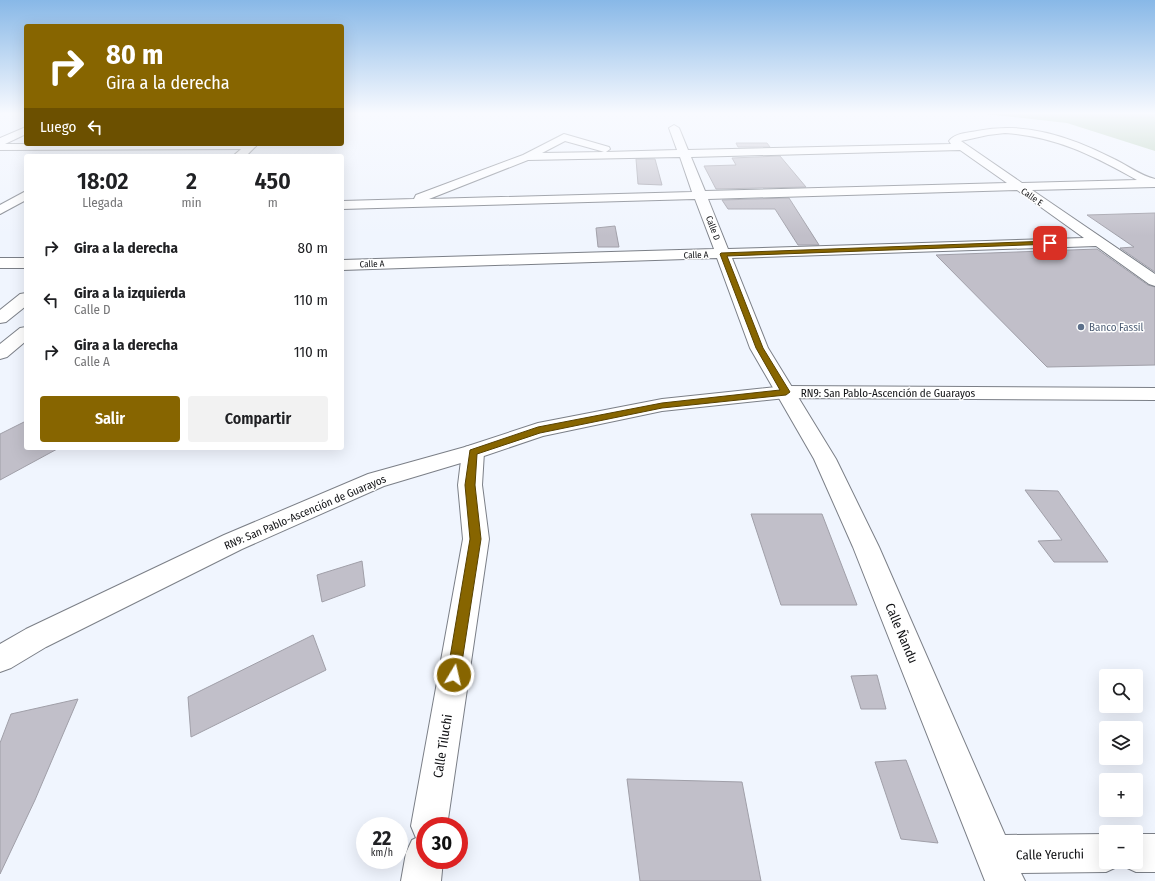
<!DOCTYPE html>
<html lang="es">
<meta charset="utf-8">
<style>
:root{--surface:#fff;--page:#f2f2f2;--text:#202124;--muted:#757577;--accent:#876500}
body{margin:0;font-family:"Fira Sans Condensed",sans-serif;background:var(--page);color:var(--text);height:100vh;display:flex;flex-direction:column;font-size:15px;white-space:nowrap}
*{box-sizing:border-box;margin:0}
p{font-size:13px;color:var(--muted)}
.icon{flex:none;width:22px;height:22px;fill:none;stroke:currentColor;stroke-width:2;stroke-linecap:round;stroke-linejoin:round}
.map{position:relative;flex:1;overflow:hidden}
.details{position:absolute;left:24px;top:154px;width:320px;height:296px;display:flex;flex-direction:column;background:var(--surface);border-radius:4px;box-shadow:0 4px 16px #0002}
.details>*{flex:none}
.guide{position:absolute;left:24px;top:24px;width:320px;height:122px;border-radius:4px;box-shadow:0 4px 16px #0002;background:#876500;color:#fff;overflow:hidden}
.tools{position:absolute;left:1099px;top:669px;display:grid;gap:8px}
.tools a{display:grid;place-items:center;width:44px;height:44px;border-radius:4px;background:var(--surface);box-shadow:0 4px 16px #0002;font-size:20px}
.speed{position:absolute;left:356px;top:817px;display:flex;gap:8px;font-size:20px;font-weight:700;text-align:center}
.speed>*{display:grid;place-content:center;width:52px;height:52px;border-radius:50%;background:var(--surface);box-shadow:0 4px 16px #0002;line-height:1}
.speed small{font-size:10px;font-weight:400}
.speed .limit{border:6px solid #d22;background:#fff;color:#111}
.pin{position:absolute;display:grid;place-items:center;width:34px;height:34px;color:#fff;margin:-17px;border-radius:8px;box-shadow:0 2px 6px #0006}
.me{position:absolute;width:44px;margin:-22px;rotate:9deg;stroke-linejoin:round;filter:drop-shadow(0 0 3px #0008)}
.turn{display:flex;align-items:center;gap:14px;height:84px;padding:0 16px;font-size:18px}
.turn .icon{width:52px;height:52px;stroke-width:2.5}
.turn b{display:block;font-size:28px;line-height:34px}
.then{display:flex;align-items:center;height:38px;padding:0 16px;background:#0003;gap:8px;font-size:15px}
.eta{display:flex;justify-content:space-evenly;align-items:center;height:68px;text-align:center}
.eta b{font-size:24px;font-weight:600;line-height:28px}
.button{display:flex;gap:8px;margin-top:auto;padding:8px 16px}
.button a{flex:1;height:46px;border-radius:4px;background:var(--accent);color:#fff;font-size:16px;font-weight:600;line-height:46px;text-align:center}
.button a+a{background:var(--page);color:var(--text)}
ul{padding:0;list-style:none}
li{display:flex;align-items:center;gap:12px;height:52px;padding:0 16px}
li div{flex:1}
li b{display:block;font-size:15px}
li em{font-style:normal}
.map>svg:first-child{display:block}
</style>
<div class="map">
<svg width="1155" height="881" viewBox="0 0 1155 881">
<rect width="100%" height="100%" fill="#f0f5fe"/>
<!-- green -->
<polygon fill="#b4cdb3" points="977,113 1155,113 1155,151 1067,123"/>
<!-- building -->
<g fill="#c1bfc9" stroke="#a09fa8">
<polygon points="736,143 767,143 770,147 738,147"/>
<polygon points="780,156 806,187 716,189 704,166 736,165 732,158"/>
<polygon points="636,159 655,159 662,185 638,184"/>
<polygon points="789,198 819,245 798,245 775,209 728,209 722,200"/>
<polygon points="1155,213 1155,272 1120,248 1134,247 1087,215"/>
<polygon points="615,226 619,247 598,247 596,228"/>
<polygon points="1097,249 1148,285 1155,287 1155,365 1047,367 936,255"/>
<polygon points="26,421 26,448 59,448 0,480 0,434"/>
<polygon points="1025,490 1058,491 1108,562 1054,562 1038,541 1062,540"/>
<polygon points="751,514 822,514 857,605 781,605"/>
<polygon points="362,561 365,586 322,602 317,575"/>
<polygon points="313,635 326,670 191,737 188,697"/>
<polygon points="877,675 886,709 861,709 851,676"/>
<polygon points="78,699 35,800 0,874 0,743 11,714"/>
<polygon points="906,760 938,843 901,839 875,762"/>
<polygon points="627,779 742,782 761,881 640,881"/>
</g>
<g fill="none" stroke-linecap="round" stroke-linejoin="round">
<!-- minor casing -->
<g stroke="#7b7f87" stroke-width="2">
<g id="minor">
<path d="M674 125 679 128 688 150 951 144 949 141C955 133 967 133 977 131 1025 121 1071 137 1114 159 1127 165 1141 176 1155 179V187L1032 190 1155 274V286L1149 284 1096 246 732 258 768 348 836 459 879 547 1005 835 1106 834V862H1136V834H1155V872H1136L1123 866 1121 863 1119 866 1106 872 1021 873 1025 881H985L853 547 814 459 750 348 717 258 342 270V260L714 249 695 199 342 209V201L414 199 416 195 523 155 564 134 609 147 610 149 606 152 677 150 669 128ZM1005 133C1057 137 1092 155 1137 180L1022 183 961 141 988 135ZM565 141 601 151 604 152 542 153ZM960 150 1007 183 705 191 691 157ZM680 157 692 192 429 199 528 160ZM1017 190 1084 238 728 249 708 199Z"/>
<polygon points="26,127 26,134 5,144 255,144 256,146 251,149 0,150 0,138"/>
<polygon points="26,191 26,200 0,214 0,205"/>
<rect x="0" y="258" width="26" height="10"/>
<polygon points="26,293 26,306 6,322 0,323 0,310 20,294"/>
<polygon points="473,445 481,447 484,452 482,485 489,539 447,826 425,826 425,860 443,860 441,881 401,881 406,853 412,840 416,838 411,826 463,539 458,485 462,452 465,447"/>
</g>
</g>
<!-- major casing -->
<g stroke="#7b7f87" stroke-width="2">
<g id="major">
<polygon points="247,144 258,144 246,156 233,156"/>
<polygon points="26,327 26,341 7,357 0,359 0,344 20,328"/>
</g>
</g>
<!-- highway casing -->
<g stroke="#7b7f87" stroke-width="2">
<polygon id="highway" points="786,386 1155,388 1155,400 786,398 662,411 543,436 481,457 384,486 242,549 46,647 11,668 0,672 0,644 26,629 224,535 368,474 465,447 538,423 662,399"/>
</g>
<!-- minor -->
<use href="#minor" fill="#fff" fill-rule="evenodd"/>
<!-- major -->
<use href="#major" fill="#fff" fill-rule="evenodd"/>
<!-- highway -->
<use href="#highway" fill="#fff" fill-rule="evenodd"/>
</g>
<!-- sky -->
<linearGradient id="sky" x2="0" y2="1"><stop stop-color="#88b8e7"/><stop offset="0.48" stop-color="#f8faff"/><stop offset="1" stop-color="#f8faff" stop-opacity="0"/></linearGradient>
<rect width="1155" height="236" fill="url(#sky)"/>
<!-- route -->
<polygon fill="#876500" stroke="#584200" points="1050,241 1053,242 1053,244 727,256 763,348 790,392 786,395 662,408 540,433 477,454 475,485 481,539 460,675 458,679 454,681 449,679 447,675 470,539 465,485 470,450 538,427 662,403 780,390 756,348 720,254 721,253"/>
<!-- markers -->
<circle fill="#5c6f8a" stroke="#fff" stroke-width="1.5" cx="1081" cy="327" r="4"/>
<g text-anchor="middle" stroke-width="3" stroke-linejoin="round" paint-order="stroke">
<!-- far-street labels -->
<g font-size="9" fill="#101114" stroke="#fff">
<text transform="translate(1032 197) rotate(35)" y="3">Calle E</text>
<text transform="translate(713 228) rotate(69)" y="3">Calle D</text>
<text transform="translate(696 255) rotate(-2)" y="3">Calle A</text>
<text transform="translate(372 264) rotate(-2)" y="3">Calle A</text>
</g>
<!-- service labels -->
<g font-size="11" fill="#4e5e75" stroke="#fff" text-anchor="start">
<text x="1089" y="331">Banco Fassil</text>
</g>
<!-- street labels -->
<g font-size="11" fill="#101114" stroke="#fff">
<text x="888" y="397">RN9: San Pablo-Ascención de Guarayos</text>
<text transform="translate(305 512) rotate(-23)" y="4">RN9: San Pablo-Ascención de Guarayos</text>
</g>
<!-- near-street labels -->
<g font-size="13" fill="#101114" stroke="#fff">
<text transform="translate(902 633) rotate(67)" y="5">Calle Ñandu</text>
<text transform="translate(442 746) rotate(-81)" y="5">Calle Tiluchi</text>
<text transform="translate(1050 854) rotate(-1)" y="5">Calle Yeruchi</text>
</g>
</g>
</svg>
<div class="tools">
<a><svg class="icon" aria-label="search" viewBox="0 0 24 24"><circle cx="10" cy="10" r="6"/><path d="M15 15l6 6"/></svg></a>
<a><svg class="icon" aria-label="layers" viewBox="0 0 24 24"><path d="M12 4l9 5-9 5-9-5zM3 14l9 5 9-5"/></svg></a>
<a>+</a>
<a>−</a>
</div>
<div class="speed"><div>22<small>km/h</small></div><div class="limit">30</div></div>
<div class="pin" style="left:1050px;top:243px;background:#d93025"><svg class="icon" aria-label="arrive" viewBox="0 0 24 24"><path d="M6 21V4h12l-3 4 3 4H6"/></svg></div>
<svg class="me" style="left:454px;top:675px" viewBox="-20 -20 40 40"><circle r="17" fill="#876500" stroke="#fff" stroke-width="3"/><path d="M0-11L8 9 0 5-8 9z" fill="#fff"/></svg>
<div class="guide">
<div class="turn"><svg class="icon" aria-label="right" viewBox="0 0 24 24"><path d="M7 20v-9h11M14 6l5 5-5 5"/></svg><div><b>80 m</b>Gira a la derecha</div></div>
<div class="then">Luego<svg class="icon" aria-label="left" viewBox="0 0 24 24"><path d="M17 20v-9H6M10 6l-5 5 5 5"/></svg></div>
</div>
<section class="details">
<div class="eta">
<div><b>18:02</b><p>Llegada</p></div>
<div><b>2</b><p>min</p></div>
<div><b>450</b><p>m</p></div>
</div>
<ul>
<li><svg class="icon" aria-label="right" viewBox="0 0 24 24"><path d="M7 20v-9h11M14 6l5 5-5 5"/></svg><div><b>Gira a la derecha</b></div><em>80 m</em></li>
<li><svg class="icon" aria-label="left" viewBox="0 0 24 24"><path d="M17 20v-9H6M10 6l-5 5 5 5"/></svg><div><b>Gira a la izquierda</b><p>Calle D</p></div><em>110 m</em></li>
<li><svg class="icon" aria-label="right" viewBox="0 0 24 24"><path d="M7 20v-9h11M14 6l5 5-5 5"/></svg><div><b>Gira a la derecha</b><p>Calle A</p></div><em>110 m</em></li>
</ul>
<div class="button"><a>Salir</a><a>Compartir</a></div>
</section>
</div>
